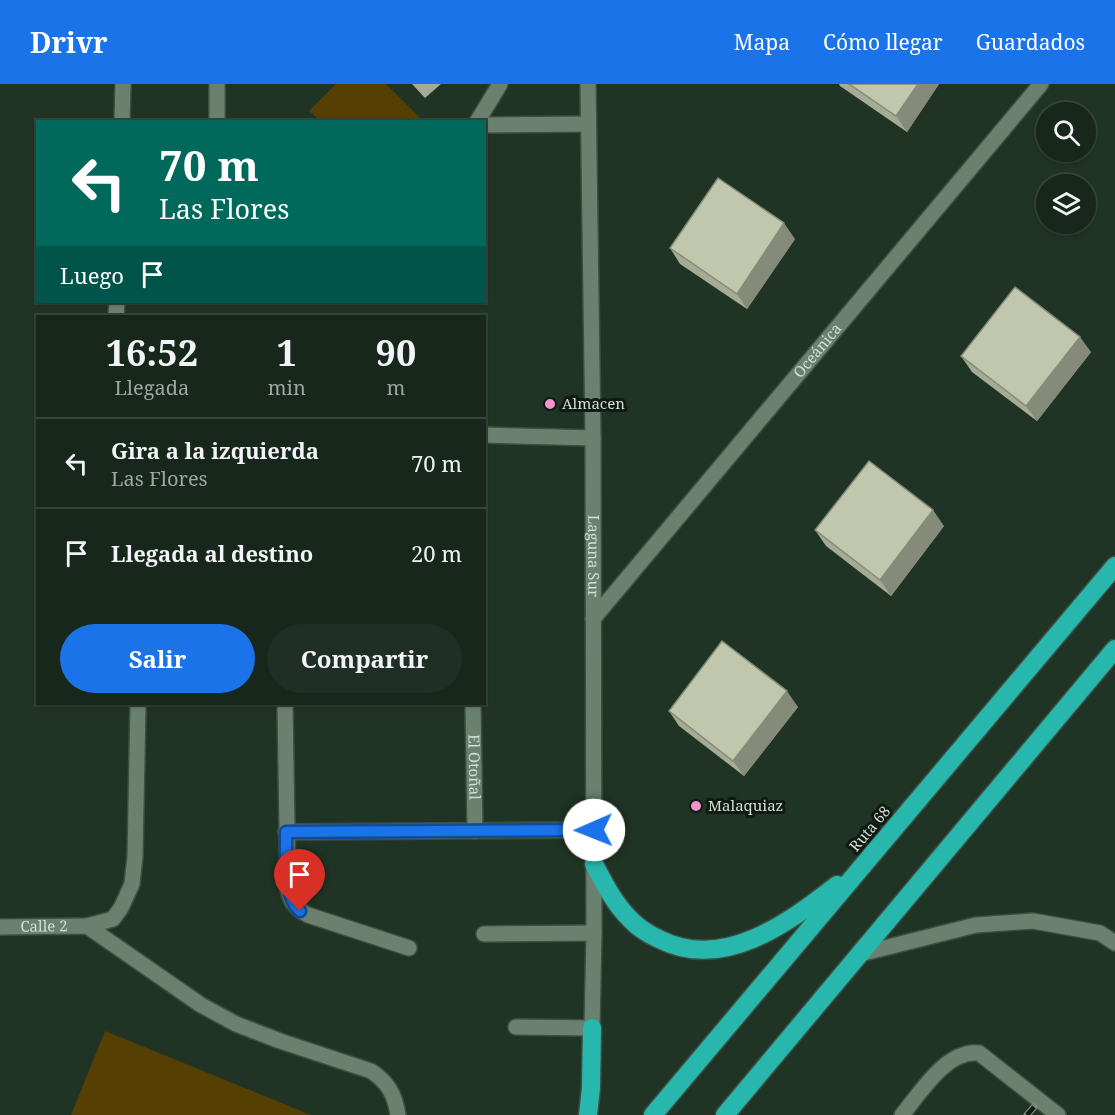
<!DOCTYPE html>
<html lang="es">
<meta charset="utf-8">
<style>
:root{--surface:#17271c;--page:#202f25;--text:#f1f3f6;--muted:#9ea5a3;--line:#36443b;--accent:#1a73e8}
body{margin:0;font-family:"Noto Serif",serif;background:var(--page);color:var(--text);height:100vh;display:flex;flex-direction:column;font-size:22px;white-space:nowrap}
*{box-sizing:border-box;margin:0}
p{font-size:20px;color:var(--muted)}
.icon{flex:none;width:33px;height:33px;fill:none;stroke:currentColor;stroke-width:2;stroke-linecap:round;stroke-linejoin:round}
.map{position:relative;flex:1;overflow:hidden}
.side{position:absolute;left:36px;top:231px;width:450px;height:390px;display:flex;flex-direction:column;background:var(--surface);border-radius:0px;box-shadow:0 2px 4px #0004,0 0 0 2px var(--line)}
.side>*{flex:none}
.top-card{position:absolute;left:36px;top:36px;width:450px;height:183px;border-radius:0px;box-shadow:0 2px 4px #0004,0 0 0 2px var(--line);background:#00695c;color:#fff;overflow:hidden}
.tools{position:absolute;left:1036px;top:18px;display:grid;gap:12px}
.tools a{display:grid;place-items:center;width:60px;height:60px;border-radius:50%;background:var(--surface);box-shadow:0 2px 4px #0004,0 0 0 2px var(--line);font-size:30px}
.pin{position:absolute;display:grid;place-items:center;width:51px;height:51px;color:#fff;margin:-62px -26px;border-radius:50% 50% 50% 0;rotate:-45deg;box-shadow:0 0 6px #0007}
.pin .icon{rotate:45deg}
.me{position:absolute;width:66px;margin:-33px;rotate:269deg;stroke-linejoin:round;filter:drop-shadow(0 0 4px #0008)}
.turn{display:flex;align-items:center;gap:21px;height:126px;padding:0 24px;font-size:27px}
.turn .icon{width:78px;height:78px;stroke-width:2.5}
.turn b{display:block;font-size:42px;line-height:51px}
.then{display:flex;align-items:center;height:57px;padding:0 24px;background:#0003;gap:12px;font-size:22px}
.eta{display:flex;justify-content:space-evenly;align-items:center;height:102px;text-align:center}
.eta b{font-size:36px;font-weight:700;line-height:42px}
.button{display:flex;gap:12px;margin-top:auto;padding:12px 24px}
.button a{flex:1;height:69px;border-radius:36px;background:var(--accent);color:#fff;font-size:24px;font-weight:700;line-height:69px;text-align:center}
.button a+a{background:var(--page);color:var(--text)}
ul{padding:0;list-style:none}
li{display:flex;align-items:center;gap:18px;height:90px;padding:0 24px;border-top:2px solid var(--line)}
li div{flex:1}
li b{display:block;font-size:22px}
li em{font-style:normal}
header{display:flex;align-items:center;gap:36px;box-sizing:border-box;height:84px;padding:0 30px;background:var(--accent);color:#fff}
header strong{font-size:28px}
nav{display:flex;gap:33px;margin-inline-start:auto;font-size:21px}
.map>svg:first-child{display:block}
</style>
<header>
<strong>Drivr</strong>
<nav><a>Mapa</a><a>Cómo llegar</a><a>Guardados</a></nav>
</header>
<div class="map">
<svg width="1115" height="1031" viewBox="0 0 1115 1031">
<rect width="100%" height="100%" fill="#1f3425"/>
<!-- green -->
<g fill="#553f03">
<polygon points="336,0 386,0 423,37 321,37 309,27"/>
<polygon points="105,947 311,1031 71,1031"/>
</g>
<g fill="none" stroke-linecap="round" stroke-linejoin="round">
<!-- service casing -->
<g stroke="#3d4e42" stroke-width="18">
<g id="service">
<polyline points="122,38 123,0"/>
<polyline points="217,38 217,0"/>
<polyline points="477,38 500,0"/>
<polyline points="484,41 588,40"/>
<polyline points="116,232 117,218"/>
<polyline points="87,842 113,835 121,824 132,800 135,773 138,620"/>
<polyline points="484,850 594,849"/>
<polyline points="860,870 976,841 1033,837 1100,849 1115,859"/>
<polyline points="516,943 592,944"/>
<path d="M902 1031C921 1008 946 966 979 969L1058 1031"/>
</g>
</g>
<!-- minor casing -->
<g stroke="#3d4e42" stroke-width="18">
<g id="minor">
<polyline points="484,351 593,354"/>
<path id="s1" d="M593 535 1041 0"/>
<path d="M285 620 288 806C291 818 296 825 308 831L409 864"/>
<path id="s2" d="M473 620 475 747"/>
<polyline points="286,748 594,746"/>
<path id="s3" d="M0 843 87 842 201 921 236 940 280 957 371 987C388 998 395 1011 398 1031"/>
</g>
</g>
<!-- tertiary casing -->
<g stroke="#3d4e42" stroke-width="18">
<g id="tertiary">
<path id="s4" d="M588 0 593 354 594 849 592 944"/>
</g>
</g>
<!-- motorway casing -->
<g stroke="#3d4e42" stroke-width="21">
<g id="motorway">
<path d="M594 780C604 799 614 819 629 834 637 843 648 850 659 855 723 888 788 839 837 801"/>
<polyline points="588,1031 591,1004 592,944"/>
<polyline points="653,1031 1115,482"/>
<polyline points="725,1031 1115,565"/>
</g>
</g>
<!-- service -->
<use href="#service" stroke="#6a8170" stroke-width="15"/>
<!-- minor -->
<use href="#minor" stroke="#6a8170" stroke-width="15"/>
<!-- tertiary -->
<use href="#tertiary" stroke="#6a8170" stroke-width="15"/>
<!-- motorway -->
<use href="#motorway" stroke="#28b7ad" stroke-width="18"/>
<!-- rail casing -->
<g stroke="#7b8c7f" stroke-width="7">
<polyline id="rail" points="1027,1031 1034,1023"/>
</g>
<!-- rail -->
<use href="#rail" stroke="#101912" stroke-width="4.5" stroke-dasharray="14" stroke-linecap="butt"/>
</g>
<!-- wall -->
<g fill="#a5ab95">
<polygon points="412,0 441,0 425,14"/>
<polygon points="839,0 939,0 907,48 840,2"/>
<polygon points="795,155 747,225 680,180 670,164"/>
<polygon points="1091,268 1037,337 972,288 961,272"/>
<polygon points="944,442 891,512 826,462 815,446"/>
<polygon points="798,623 744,692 679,642 669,627"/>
</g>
<!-- shaded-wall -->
<g fill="#868b79">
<polygon points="918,0 939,0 907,48 896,32"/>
<polygon points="784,139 795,155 747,225 737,210"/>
<polygon points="1080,253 1091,268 1037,337 1026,322"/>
<polygon points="933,426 944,442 891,512 880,496"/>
<polygon points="787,607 798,623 744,692 733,677"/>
</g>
<!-- building -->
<g fill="#c0c7ad" stroke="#868b79" stroke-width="1.5">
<polygon points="849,0 918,0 896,32"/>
<polygon points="718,94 784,139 737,210 670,164"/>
<polygon points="1015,203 1080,253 1026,322 961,272"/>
<polygon points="869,377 933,426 880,496 815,446"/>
<polygon points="722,557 787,607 733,677 669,627"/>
</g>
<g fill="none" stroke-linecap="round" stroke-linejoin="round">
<!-- route casing -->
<g stroke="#114b97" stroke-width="15">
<path id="route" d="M300 827C282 811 287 771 286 748L594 746"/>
</g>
<!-- route -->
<use href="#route" stroke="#1a73e8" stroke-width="10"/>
</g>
<!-- markers -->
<g fill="#f690cf" stroke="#101912" stroke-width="2">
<circle cx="550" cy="320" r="6"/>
<circle cx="696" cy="722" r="6"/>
</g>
<g text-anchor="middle" stroke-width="6" stroke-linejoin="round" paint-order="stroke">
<!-- street labels -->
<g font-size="15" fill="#d2dfd5" stroke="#101912">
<text dy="5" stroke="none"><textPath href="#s1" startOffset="350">Oceánica</textPath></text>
<text dy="5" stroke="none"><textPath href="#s4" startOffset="472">Laguna Sur</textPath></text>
<text dy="5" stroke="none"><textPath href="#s2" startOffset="63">El Otoñal</textPath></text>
<text transform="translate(870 745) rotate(-50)" y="5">Ruta 68</text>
<text dy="5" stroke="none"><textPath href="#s3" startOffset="44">Calle 2</textPath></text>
</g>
<!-- poi labels -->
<g font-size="15" fill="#d2dfd5" stroke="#101912" text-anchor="start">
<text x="562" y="325">Almacen</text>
<text x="708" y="727">Malaquiaz</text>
</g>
</g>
</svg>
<div class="tools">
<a><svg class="icon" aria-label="search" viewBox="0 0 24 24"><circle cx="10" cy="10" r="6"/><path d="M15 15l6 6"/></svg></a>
<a><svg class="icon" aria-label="layers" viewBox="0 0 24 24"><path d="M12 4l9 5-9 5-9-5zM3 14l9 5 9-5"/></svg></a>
</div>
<div class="pin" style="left:300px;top:827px;background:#d93025"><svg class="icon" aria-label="arrive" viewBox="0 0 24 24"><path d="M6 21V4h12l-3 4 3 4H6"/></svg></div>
<svg class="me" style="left:594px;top:746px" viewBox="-20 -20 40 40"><circle r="19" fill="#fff"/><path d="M0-13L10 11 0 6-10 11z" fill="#1a73e8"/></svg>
<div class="top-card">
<div class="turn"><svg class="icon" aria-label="left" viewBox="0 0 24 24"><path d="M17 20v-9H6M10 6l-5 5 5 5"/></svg><div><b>70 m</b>Las Flores</div></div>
<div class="then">Luego<svg class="icon" aria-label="arrive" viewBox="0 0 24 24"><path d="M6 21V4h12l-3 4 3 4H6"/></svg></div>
</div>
<section class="side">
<div class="eta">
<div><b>16:52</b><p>Llegada</p></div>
<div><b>1</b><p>min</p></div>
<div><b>90</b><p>m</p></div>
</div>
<ul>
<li><svg class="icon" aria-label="left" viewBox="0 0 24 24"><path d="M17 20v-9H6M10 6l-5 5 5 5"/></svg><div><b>Gira a la izquierda</b><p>Las Flores</p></div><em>70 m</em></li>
<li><svg class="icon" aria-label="arrive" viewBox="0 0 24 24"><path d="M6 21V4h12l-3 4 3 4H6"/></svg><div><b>Llegada al destino</b></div><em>20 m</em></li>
</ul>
<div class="button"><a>Salir</a><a>Compartir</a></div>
</section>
</div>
